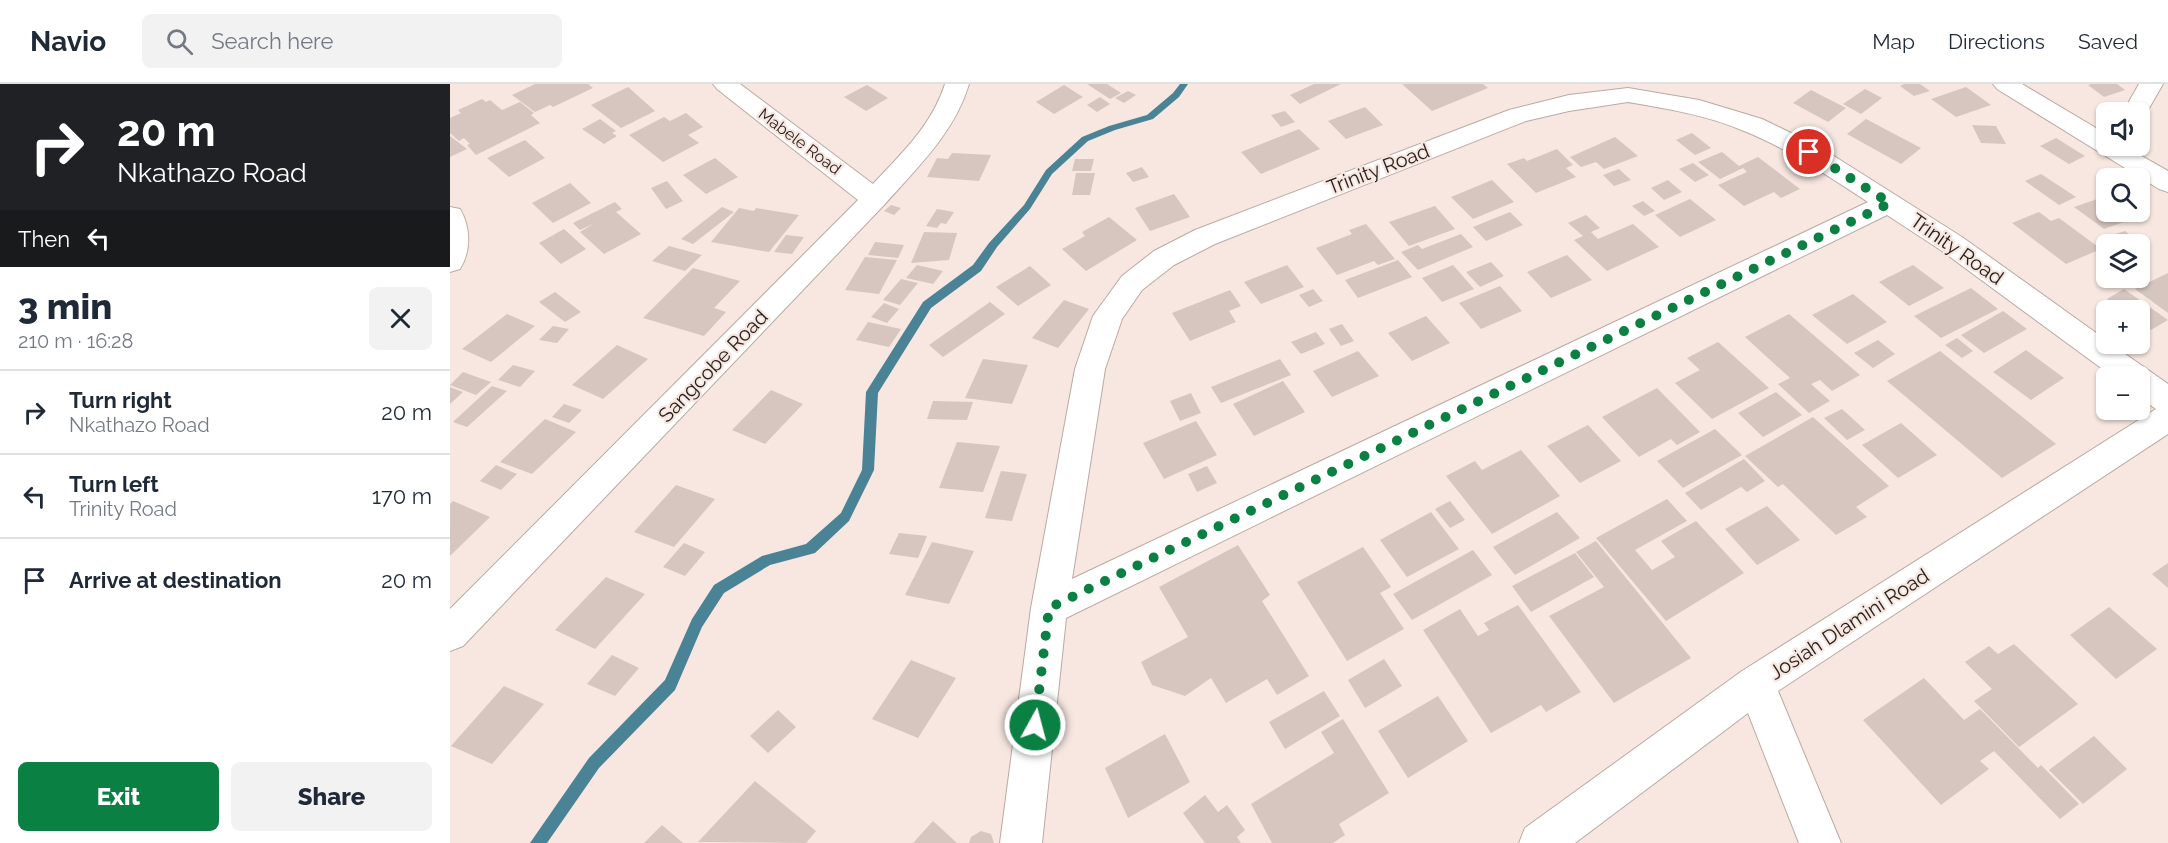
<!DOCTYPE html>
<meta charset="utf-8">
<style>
:root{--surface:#fff;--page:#f2f2f3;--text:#1f2937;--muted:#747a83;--line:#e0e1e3;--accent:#0b8043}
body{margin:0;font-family:Raleway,sans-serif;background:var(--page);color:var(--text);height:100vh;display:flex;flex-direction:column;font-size:22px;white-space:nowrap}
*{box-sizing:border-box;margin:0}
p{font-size:20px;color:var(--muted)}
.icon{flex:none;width:33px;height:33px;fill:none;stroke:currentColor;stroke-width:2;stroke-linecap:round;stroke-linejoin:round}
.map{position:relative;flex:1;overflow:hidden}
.side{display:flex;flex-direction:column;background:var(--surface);width:450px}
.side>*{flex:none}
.guide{background:#202124;color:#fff;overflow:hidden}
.tools{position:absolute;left:1646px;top:18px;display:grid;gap:12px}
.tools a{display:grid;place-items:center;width:54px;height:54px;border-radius:9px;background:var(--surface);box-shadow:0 2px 4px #0004;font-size:30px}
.pin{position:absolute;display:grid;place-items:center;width:51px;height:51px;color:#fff;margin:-26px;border:3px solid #fff;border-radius:50%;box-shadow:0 2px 6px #0007}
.me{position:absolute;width:66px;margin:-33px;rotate:7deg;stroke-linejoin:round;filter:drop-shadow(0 0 4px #0008)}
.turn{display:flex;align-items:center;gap:21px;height:126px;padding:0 18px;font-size:27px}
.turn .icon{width:78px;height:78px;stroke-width:2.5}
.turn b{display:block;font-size:42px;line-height:51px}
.then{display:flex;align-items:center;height:57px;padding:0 18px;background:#0003;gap:12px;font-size:22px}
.round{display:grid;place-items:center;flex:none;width:63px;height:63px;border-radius:9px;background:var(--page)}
.headline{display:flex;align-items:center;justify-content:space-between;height:102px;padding:0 18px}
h1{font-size:36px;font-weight:800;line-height:45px}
.cta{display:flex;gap:12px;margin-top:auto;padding:12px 18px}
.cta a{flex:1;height:69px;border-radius:9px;background:var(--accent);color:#fff;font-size:24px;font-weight:800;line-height:69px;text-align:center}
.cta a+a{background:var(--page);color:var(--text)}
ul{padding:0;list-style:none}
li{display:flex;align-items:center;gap:18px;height:84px;padding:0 18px;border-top:2px solid var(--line)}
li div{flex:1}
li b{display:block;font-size:22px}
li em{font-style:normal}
header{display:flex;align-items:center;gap:36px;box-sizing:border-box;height:84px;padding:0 30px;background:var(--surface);border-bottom:2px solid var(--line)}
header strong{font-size:28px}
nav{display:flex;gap:33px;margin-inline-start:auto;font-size:21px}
.search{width:420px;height:54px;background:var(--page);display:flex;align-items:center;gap:15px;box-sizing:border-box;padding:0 21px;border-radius:9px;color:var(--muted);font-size:22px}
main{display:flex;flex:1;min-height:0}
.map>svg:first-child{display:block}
</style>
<header>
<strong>Navio</strong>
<div class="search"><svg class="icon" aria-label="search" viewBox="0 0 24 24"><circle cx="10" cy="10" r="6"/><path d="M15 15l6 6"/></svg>Search here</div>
<nav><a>Map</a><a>Directions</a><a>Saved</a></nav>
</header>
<main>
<section class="side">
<div class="guide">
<div class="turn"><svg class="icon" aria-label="right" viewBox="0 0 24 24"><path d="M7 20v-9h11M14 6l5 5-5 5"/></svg><div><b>20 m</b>Nkathazo Road</div></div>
<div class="then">Then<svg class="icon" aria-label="left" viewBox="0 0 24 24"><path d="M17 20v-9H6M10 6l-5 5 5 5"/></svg></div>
</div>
<div class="headline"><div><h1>3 min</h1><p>210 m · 16:28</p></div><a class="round"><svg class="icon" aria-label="close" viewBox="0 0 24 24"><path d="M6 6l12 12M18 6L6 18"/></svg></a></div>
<ul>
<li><svg class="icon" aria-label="right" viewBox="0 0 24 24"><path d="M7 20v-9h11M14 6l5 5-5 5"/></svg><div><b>Turn right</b><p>Nkathazo Road</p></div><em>20 m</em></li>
<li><svg class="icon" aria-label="left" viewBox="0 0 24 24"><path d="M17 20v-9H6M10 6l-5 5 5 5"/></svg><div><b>Turn left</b><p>Trinity Road</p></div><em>170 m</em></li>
<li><svg class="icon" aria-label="arrive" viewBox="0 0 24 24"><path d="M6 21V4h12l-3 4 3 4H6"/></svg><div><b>Arrive at destination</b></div><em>20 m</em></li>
</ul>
<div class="cta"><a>Exit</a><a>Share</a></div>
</section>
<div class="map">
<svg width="1718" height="759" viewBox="0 0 1718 759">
<rect width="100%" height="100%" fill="#f7e7e0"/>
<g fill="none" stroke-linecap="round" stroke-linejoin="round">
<!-- stream -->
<polygon fill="#4a8395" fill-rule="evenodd" points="730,0 738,0 729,13 703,35 665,46 638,57 602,90 580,125 547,163 531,187 481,224 428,309 424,386 399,437 365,469 320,481 274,509 252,543 225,606 149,684 97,759 80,759 139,674 215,596 242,535 264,501 312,472 356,460 391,429 412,386 416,308 473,218 523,181 539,159 574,121 596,86 632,53 659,42 697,31 723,9"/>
</g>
<!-- building -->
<g fill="#d6c6bf">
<polygon points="85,0 138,0 143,4 103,23 100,21 85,28 62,11"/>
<polygon points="637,0 657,0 671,9 660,15"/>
<polygon points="864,0 891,0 850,20 840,11"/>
<polygon points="952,0 1033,0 1038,4 982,27"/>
<polygon points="1454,0 1470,0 1480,7 1464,12 1450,2"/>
<polygon points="1642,0 1667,0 1675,6 1654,13 1638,1"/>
<polygon points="417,1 438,14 416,27 394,13"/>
<polygon points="614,1 633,13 604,30 586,18"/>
<polygon points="178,3 205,27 171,44 141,21"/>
<polygon points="1516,3 1541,21 1506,33 1481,15"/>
<polygon points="1415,5 1432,14 1411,30 1393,20"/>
<polygon points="1361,6 1396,24 1378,38 1343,19"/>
<polygon points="678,7 686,11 674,19 665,14"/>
<polygon points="650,13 660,20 647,28 637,21"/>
<polygon points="32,15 36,18 40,16 52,26 70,18 84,29 81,31 90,39 26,71 17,61 20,60 14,54 9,57 0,49 0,34 11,29 8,26"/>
<polygon points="915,23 933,41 896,55 878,37"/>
<polygon points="835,27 845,38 831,43 821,31"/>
<polygon points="236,29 253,43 238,51 249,59 213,78 179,51 214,33 220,37"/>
<polygon points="150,35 166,47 162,49 167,52 154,60 132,45"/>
<polygon points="1416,35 1471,64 1451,80 1397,50"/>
<polygon points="1522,41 1546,42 1556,60 1531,59"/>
<polygon points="849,45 870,65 811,90 791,68"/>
<polygon points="1242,49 1261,64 1245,71 1226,56"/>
<polygon points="0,52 17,65 0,73"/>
<polygon points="1165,53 1188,72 1154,85 1146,78 1131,83 1120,73"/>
<polygon points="1606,54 1635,72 1619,80 1590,62"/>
<polygon points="75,56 95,74 59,93 37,74"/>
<polygon points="1107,65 1123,81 1116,84 1126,93 1086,109 1057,80 1074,74 1077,77"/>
<polygon points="1272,68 1289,82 1308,73 1350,105 1331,114 1324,108 1294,122 1268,101 1297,88 1293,84 1270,95 1248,78"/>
<polygon points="502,69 541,71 529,97 477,93 487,74 498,75"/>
<polygon points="265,74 288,93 256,110 233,91"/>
<polygon points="625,75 644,75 641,87 622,87"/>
<polygon points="1243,79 1259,91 1245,98 1229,85"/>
<polygon points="692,83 699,93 683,98 676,89"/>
<polygon points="1169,85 1181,96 1164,102 1153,91"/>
<polygon points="626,89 645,89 640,111 622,111"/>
<polygon points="1591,90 1626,113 1609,121 1575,97"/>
<polygon points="1042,96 1064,118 1023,135 1001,113"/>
<polygon points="1218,96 1232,108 1214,116 1201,104"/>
<polygon points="217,97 233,117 216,125 201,104"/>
<polygon points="120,99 141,119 103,139 82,119"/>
<polygon points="724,110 740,133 700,147 685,124"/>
<polygon points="1656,112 1656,128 1680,128 1688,133 1654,145 1624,123"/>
<polygon points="1240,115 1266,136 1230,153 1205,131"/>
<polygon points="1193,117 1205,127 1194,132 1182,122"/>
<polygon points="165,118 172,125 166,128 191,150 154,170 130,148 143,140 130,146 123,139"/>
<polygon points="441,121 451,124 444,131 434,127"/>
<polygon points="985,122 1005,145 959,162 939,138"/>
<polygon points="272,123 284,128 243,160 231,155"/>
<polygon points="289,124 304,127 306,124 349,131 319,168 261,158"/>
<polygon points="487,125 504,128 496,140 491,139 487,144 476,142"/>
<polygon points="1060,128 1073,141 1036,157 1023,143"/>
<polygon points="1589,128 1601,137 1609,134 1651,165 1616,180 1562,139"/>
<polygon points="1136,131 1150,144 1141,148 1148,155 1183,140 1209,163 1157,187 1124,156 1133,152 1118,139"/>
<polygon points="659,133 687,156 636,187 612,165 635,152 632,148"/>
<polygon points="916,140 945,175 928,181 924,177 887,191 866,164 902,150 899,146"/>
<polygon points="114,145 136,165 111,180 89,159"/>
<polygon points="1675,147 1689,158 1693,161 1669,160 1659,152"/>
<polygon points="474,148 507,149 499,176 461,179"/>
<polygon points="1011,150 1023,163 968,186 951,168 968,161 972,165"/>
<polygon points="336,151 354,153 342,170 324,168"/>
<polygon points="425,158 454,161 448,174 418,171"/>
<polygon points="219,162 252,171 235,187 202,177"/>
<polygon points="1117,171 1142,196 1101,214 1077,188"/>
<polygon points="415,173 447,176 429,210 395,206"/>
<polygon points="948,176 962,193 908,214 895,196"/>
<polygon points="1041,178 1054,192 1030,203 1016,188"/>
<polygon points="467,181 493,187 483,200 456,194"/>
<polygon points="837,181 854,203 811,220 794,198"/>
<polygon points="1003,181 1024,205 992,218 972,194"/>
<polygon points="1463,181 1494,204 1459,222 1429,198"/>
<polygon points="580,182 601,201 568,222 546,203"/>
<polygon points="243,184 290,197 264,224 276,228 254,252 193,234"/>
<polygon points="1718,189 1718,229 1685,205"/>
<polygon points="451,195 468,199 450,221 433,216"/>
<polygon points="1050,202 1072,227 1031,245 1009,219"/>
<polygon points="1521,204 1548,225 1491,254 1464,232"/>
<polygon points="863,205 873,217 859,223 849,211"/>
<polygon points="1674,205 1718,236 1701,246 1689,237 1689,226 1674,226 1657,215"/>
<polygon points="780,206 791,222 779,227 786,238 740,257 722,229"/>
<polygon points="105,208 131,228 115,238 89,218"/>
<polygon points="1403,210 1437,238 1397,260 1362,231"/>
<polygon points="614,216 639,225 608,264 582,254"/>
<polygon points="540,218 555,230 493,273 479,261"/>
<polygon points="434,219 449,225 437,239 421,233"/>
<polygon points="1553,227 1577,245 1534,269 1511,251"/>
<polygon points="57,230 85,242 41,278 12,265"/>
<polygon points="1339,230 1410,291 1382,307 1370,296 1361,300 1380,317 1359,329 1328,300 1340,294 1295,253"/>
<polygon points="976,232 1000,259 962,277 938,249"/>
<polygon points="418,238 451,245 439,263 406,256"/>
<polygon points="892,240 904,257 891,262 879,245"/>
<polygon points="103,242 119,245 107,259 89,256"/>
<polygon points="866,248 875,260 851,270 841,258"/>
<polygon points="1507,254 1523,267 1512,274 1495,261"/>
<polygon points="1428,256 1445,270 1423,284 1404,269"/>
<polygon points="1268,258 1319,304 1262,335 1225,299 1250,286 1237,274"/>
<polygon points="167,261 198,275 153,315 122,301"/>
<polygon points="1576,266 1614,294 1581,316 1543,288"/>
<polygon points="908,267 929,292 882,313 863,287"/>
<polygon points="1490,267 1606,360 1552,394 1437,297"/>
<polygon points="533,275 578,281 562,320 515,314"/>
<polygon points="830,275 841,291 771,319 761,303"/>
<polygon points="63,281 85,287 70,303 48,296"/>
<polygon points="13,288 41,298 26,311 0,301"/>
<polygon points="833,297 855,328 804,352 783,320"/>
<polygon points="42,302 57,307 17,343 3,338"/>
<polygon points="0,303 13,308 0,320"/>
<polygon points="1207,304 1250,348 1227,361 1221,355 1189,373 1152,333"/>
<polygon points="321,306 353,320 315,360 282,346"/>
<polygon points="1326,308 1352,331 1313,353 1288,329"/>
<polygon points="741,309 751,329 730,337 720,317"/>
<polygon points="483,317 523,318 517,336 477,335"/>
<polygon points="114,320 132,326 119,339 102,333"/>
<polygon points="1392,325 1415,346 1397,356 1374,334"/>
<polygon points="1363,333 1439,402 1406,423 1417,433 1386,451 1333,400 1328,403 1295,372"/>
<polygon points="95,335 126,348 82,390 50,378"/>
<polygon points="746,337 767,371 714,395 693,359"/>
<polygon points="1451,339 1487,371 1448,394 1412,361"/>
<polygon points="1138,341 1171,377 1130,399 1097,362"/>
<polygon points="1265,345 1292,371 1233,404 1207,377"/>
<polygon points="507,358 550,362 533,408 489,404"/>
<polygon points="1071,366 1110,412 1042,450 996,392 1025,377 1032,386"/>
<polygon points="1294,375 1315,397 1297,408 1291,403 1251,426 1235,409"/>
<polygon points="46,381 67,390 51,406 30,397"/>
<polygon points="757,382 767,399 747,408 738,390"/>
<polygon points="551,387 577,390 562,437 535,434"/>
<polygon points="226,401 265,415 224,463 184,448"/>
<polygon points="1217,415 1237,437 1185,466 1202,486 1225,473 1211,457 1246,437 1294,489 1216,537 1146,454"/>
<polygon points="3,417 40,433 0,472 0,420"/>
<polygon points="1000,417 1015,436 1000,444 985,425"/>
<polygon points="1317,422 1350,456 1307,481 1275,445"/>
<polygon points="981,428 1009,465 957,493 930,456"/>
<polygon points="1107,428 1130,454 1065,491 1043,463"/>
<polygon points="449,449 477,452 468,474 439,470"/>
<polygon points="1146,457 1241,574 1164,619 1099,532 1154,503 1126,468"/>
<polygon points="482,458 524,467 499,520 455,511"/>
<polygon points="234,459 255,468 235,492 213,483"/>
<polygon points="788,461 820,511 812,517 859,592 827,611 817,595 776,619 761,594 735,612 702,601 691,578 738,553 709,503"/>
<polygon points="913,463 941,503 930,509 954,545 897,577 847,498"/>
<polygon points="1023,466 1042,491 962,536 943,510"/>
<polygon points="1125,469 1144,493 1081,528 1062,502"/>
<polygon points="1718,479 1718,504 1702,490"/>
<polygon points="156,493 195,510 145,565 105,546"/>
<polygon points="1068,521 1131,608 1096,628 1091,621 1041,649 973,546 1010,525 1028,552 1039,546 1034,539"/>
<polygon points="1659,523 1707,565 1666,595 1620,551"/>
<polygon points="1564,560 1628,620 1569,663 1524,617 1542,605 1515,578 1539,562 1548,570"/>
<polygon points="162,571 189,584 165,612 137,600"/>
<polygon points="934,575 952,602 915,624 898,596"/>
<polygon points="461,576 506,594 468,654 422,635"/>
<polygon points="1474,594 1514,636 1530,625 1588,684 1591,681 1629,720 1610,735 1544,667 1530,677 1539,685 1491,721 1413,636"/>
<polygon points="54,602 94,620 42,680 1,662"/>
<polygon points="874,607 890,632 835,665 819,638"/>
<polygon points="988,612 1018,657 958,694 928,647"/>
<polygon points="328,626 346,643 318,669 300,652"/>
<polygon points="893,635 939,709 889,740 895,751 883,759 822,759 801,720 884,669 871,648"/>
<polygon points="715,650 740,698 678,734 655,684"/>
<polygon points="1644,652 1677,685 1633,720 1599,686"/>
<polygon points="305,697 366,747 356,759 248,758"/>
<polygon points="755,711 768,728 777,721 795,746 787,753 791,759 755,759 733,729"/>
<polygon points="483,737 507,759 463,759"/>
<polygon points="212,741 233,759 194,759"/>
<polygon points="531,747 541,750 544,759 519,759 521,753"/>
</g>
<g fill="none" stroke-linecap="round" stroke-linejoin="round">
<!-- minor casing -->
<g stroke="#baaaa3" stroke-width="2">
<g id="minor">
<path d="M263 0H290L423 100C452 69 482 41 495 0H519C505 48 467 84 434 121L13 562 0 567V525L408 116 267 5Z"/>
<polygon points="1543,0 1572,0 1656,50 1656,62 1674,62 1718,87 1718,108 1709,105 1547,5"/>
<polygon points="1689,0 1713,0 1694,33 1689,35 1689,28 1673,28"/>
<path d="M1178 4 1249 16 1312 35 1368 62 1512 153 1656 256V260H1661L1718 300V350L1328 607 1391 759H1349L1298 629 1125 759H1069L1075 744 1292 587 1706 325 1689 313V292H1662L1492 167 1437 131 616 534 592 759H550L581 524 625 285 643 232 672 192 704 167 745 146 1059 26 1119 11ZM1178 18C1218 25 1257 31 1294 47 1339 65 1378 92 1418 118L622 495 655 285 672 235 692 206 724 181 765 160 1076 37 1119 27Z"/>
<path d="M0 123 10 125C21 144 21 167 10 185L0 188Z"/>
</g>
</g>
<!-- minor -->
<use href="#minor" fill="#fff" fill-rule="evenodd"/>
</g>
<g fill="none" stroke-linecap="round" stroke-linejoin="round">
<!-- route -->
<polyline stroke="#0b8043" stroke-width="10" stroke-dasharray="0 18" points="585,641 599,524 1440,119 1359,68"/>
</g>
<g text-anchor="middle" stroke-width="4.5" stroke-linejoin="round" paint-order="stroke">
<!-- far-street labels -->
<g font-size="16" fill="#241e1b" stroke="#f7e7e0">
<text transform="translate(350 57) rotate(37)" y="6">Mabele Road</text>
</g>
<!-- street labels -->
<g font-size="20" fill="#241e1b" stroke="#f7e7e0">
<text transform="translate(928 85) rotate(-21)" y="7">Trinity Road</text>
<text transform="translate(1507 165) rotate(35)" y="7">Trinity Road</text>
<text transform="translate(263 282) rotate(-46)" y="7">Sangcobe Road</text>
<text transform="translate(1399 540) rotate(-33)" y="7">Josiah Dlamini Road</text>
</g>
</g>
</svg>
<div class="tools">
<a><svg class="icon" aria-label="sound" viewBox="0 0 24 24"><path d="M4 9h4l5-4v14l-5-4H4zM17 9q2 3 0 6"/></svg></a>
<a><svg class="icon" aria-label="search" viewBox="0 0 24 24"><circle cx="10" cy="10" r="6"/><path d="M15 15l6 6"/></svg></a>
<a><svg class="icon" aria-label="layers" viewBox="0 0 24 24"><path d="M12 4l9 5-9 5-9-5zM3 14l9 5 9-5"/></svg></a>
<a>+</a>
<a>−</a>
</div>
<div class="pin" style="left:1359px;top:68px;background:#d93025"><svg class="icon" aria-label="arrive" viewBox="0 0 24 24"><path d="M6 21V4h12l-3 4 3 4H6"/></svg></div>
<svg class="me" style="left:585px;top:641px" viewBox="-20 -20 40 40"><circle r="17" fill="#0b8043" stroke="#fff" stroke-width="3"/><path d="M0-11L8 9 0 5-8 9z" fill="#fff"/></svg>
</div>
</main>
